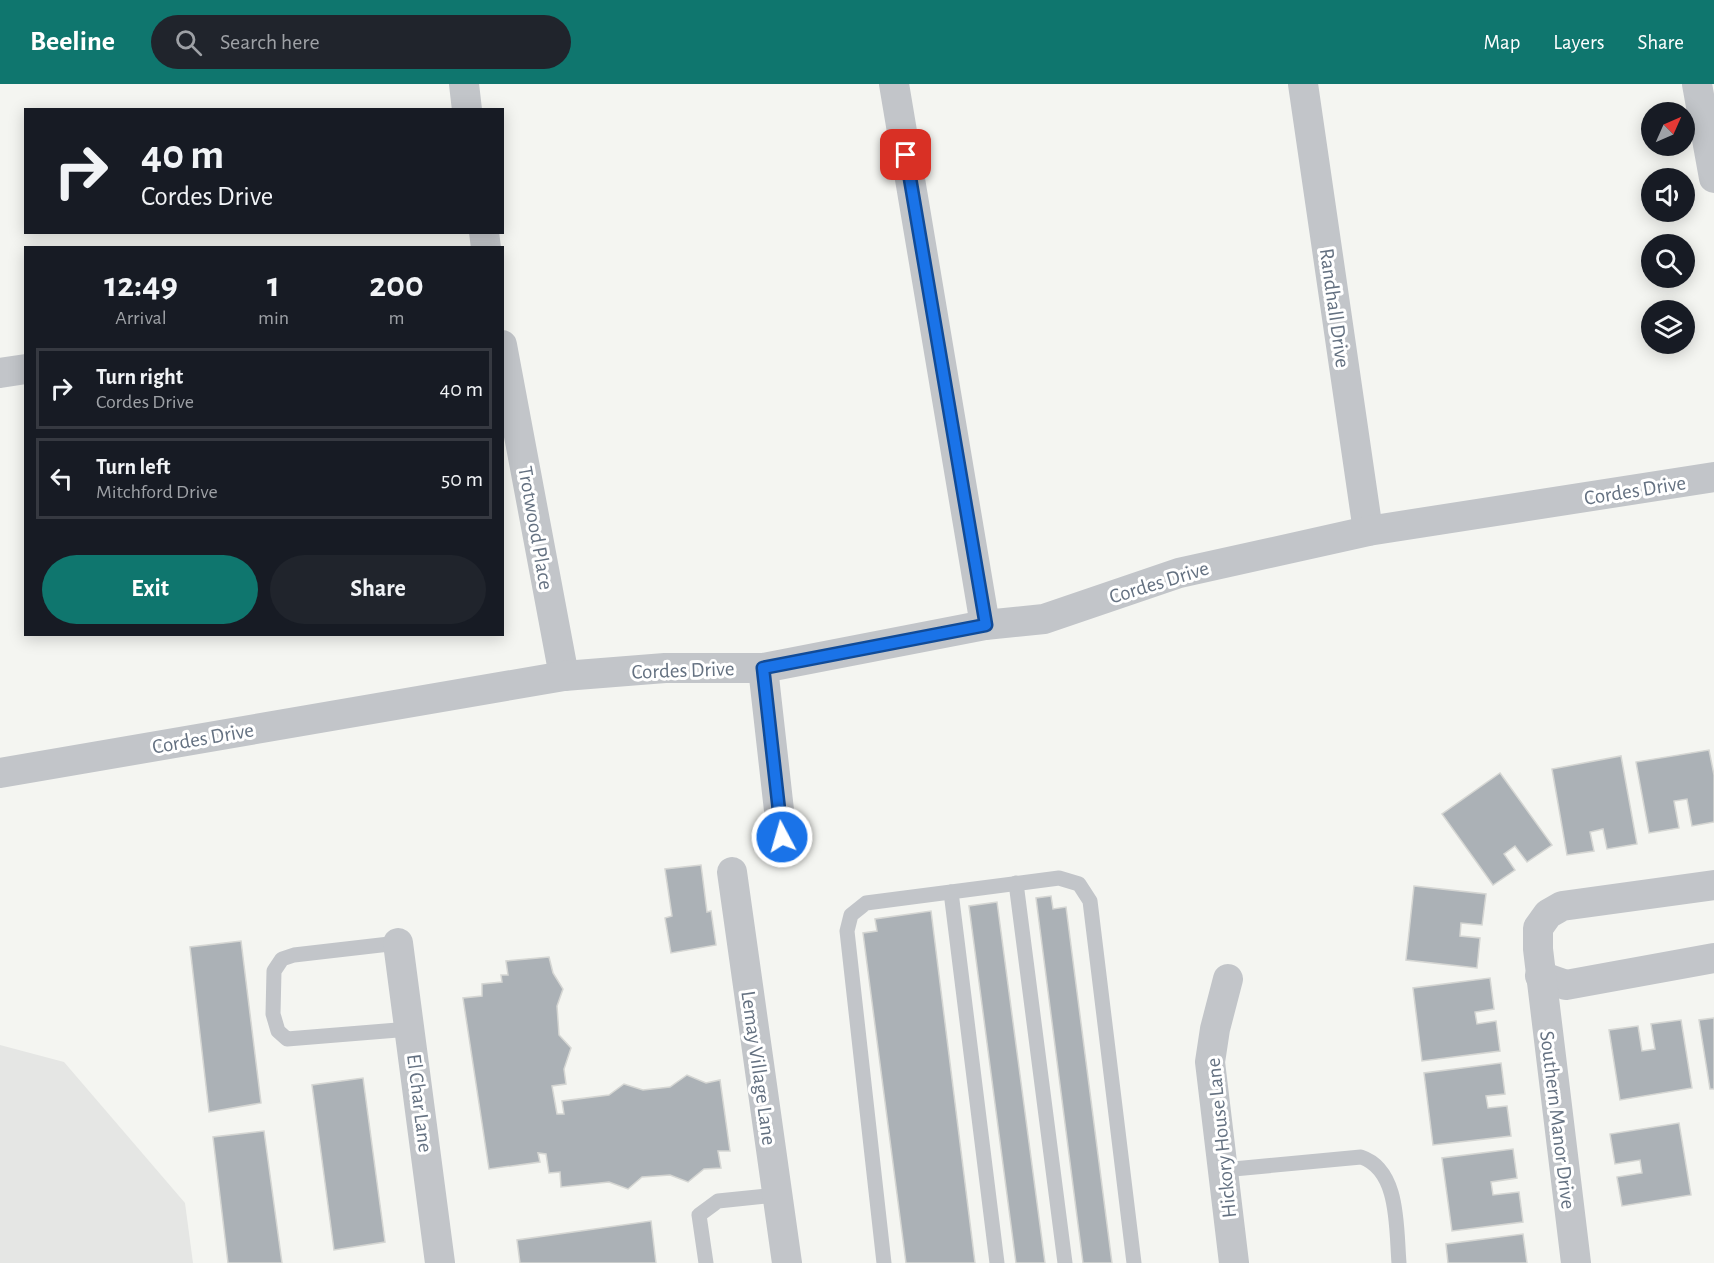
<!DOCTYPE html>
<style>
:root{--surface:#171b24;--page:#20242c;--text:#f1f3f6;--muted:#9ea1a6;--line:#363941;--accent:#0f766e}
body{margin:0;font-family:"Alegreya Sans",sans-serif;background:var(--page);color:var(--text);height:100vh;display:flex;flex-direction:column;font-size:22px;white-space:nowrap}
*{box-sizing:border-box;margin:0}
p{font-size:20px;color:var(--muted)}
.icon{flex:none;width:33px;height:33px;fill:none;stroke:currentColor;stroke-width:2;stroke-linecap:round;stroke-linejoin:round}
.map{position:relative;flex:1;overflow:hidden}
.sheet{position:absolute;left:24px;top:162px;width:480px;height:390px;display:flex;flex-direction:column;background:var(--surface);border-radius:0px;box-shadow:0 3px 15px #0003}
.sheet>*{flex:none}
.top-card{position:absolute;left:24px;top:24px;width:480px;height:126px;border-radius:0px;box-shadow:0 3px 15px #0003;background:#171b24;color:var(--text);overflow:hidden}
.needle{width:39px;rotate:45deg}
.tools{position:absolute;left:1641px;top:18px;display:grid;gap:12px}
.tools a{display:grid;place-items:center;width:54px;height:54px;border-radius:50%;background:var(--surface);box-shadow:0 3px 15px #0003;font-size:30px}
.pin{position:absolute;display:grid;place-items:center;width:51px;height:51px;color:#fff;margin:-26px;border-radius:12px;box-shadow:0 3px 9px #0006}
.me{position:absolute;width:66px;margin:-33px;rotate:354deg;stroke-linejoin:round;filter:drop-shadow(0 0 4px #0008)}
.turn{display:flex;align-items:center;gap:21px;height:126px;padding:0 18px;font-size:27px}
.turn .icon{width:78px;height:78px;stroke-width:2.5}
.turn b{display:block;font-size:42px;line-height:51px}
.eta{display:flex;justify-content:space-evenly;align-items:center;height:102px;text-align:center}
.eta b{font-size:36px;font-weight:700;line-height:42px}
.button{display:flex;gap:12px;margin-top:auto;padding:12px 18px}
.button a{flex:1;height:69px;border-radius:36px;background:var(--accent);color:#fff;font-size:24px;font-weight:700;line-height:69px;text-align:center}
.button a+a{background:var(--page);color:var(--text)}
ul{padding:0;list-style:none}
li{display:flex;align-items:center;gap:18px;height:81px;margin:0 12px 9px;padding:0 6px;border:3px solid var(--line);border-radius:0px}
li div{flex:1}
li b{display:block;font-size:22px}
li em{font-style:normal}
header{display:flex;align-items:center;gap:36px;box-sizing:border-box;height:84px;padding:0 30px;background:var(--accent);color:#fff}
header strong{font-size:28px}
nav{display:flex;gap:33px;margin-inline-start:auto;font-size:21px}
.search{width:420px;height:54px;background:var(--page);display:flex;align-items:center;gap:15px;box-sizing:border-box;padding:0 21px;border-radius:33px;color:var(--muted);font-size:22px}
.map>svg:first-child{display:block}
</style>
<header>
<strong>Beeline</strong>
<div class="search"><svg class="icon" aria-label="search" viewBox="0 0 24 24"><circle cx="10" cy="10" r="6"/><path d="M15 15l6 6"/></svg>Search here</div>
<nav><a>Map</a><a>Layers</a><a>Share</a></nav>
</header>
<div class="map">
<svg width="1714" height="1179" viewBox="0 0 1714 1179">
<rect width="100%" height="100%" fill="#f4f5f1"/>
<!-- built -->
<polygon fill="#e5e6e4" points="0,961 64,978 185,1119 193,1179 0,1179"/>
<!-- building -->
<g fill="#abb1b6" stroke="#d5d6d3" stroke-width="1.5">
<polygon points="1709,666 1714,691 1714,738 1692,742 1687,715 1674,717 1679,744 1649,749 1636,678"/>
<polygon points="1621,672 1637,760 1607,765 1603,745 1590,748 1594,767 1567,771 1552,685"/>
<polygon points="1500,689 1552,761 1527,778 1515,762 1504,770 1515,786 1493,801 1442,730"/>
<polygon points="701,781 707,828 711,827 716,861 671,869 665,834 672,832 665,785"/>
<polygon points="1414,802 1486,810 1482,841 1461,839 1460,852 1480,854 1477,884 1406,876"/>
<polygon points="1051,812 1053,825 1066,823 1112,1179 1083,1179 1036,814"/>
<polygon points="997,818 1045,1179 1016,1179 969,822"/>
<polygon points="931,827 975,1179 906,1179 863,849 877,847 875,835"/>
<polygon points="241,857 261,1019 209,1028 190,863"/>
<polygon points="549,873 553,889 563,905 557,922 559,951 571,964 564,985 566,1000 552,1002 557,1030 564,1030 562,1017 609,1011 624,1000 643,1006 670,1003 687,991 706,999 720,996 730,1067 718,1067 721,1084 704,1085 688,1098 670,1091 642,1093 628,1105 609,1098 561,1103 560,1088 549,1089 546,1070 538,1069 540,1078 489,1085 463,914 482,912 482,900 502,898 501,891 508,891 506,877"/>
<polygon points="1490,894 1494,925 1475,928 1477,940 1496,937 1500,967 1422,977 1413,904"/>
<polygon points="1714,934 1714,1005 1710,1005 1699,936"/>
<polygon points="1681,936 1692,1004 1620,1016 1609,946 1638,942 1642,967 1655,965 1651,940"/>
<polygon points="1501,979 1505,1010 1486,1012 1488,1024 1507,1022 1511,1052 1433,1061 1424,989"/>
<polygon points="363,994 385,1158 334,1166 312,1001"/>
<polygon points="1679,1039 1691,1111 1622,1122 1617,1093 1642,1089 1640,1076 1615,1080 1610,1050"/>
<polygon points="264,1047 282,1179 228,1179 213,1053"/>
<polygon points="1513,1065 1517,1094 1491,1098 1493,1111 1519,1108 1523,1138 1452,1147 1442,1074"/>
<polygon points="651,1137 656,1179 520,1179 517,1156"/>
<polygon points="1523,1150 1527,1179 1448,1179 1446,1160"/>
</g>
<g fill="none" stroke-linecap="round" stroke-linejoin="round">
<!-- lane -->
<g stroke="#c2c5c9" stroke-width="15">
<polyline points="1016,799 1065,1179"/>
<polyline points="951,808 997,1179"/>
<polyline points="398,859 294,871 282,875 274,887 273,930 278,947 287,955 410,945"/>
<path d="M1223 1086 1361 1073C1400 1086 1396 1145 1399 1179"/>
<polyline points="706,1179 699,1131 718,1117 777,1111"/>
<polyline points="884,1179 847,847 851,831 866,819 1059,794 1079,800 1090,817 1134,1179"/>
</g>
<!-- street -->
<g stroke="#c2c5c9" stroke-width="30">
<polyline points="464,0 467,26"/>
<polyline points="894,0 985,541"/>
<polyline points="1303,0 1368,447"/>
<polyline points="1697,0 1714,94"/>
<polyline points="484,148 486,164"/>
<polyline points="502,261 564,592"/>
<polyline points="0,289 26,285"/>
<polyline points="763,584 782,753"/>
<polyline points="0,689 564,592 665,584 763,584 985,541 1044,535 1179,489 1368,447 1714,393"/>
<polyline points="732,788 787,1179"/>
<polyline points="398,859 440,1179"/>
<polyline points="1540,892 1566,901 1714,874"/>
<polyline points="1228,895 1215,945 1210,978 1234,1179"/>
<polyline points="1576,1179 1538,865 1538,844 1548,830 1562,822 1714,801"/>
</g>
</g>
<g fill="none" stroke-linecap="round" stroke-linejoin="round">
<!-- route casing -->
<g stroke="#114b97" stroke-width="15">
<polyline id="route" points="782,753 763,584 986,541 906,71"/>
</g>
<!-- route -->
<use href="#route" stroke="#1a73e8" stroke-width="10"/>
</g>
<g text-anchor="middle" stroke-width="6" stroke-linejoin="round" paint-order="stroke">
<!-- street labels -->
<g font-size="21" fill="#647181" stroke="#fff">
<text transform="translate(1335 224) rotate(82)" y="7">Randhall Drive</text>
<text transform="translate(1635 406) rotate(-9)" y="7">Cordes Drive</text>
<text transform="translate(536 444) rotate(80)" y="7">Trotwood Place</text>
<text transform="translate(1159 498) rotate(-17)" y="7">Cordes Drive</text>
<text transform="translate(683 586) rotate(-2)" y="7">Cordes Drive</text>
<text transform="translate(203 654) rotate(-10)" y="7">Cordes Drive</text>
<text transform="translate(759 984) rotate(82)" y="7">Lemay Village Lane</text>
<text transform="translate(420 1019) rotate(83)" y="7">El Char Lane</text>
<text transform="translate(1558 1036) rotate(83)" y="7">Southern Manor Drive</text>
<text transform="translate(1221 1054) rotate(-96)" y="7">Hickory House Lane</text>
</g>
</g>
</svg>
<div class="tools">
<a><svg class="needle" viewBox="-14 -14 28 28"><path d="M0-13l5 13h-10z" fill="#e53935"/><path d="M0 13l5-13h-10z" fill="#9ea1a6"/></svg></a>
<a><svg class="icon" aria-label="sound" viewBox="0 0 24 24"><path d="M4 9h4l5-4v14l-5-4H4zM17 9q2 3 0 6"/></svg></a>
<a><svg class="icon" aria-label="search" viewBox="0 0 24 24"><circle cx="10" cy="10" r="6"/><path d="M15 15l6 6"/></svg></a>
<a><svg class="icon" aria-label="layers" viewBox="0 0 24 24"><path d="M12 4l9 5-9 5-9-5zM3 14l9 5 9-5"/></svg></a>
</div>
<div class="pin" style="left:906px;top:71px;background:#d93025"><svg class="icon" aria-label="arrive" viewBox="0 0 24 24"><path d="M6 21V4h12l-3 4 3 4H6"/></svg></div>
<svg class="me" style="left:782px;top:753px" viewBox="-20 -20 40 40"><circle r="17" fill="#1a73e8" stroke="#fff" stroke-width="3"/><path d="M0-11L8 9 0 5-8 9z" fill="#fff"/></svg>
<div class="top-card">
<div class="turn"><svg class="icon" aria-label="right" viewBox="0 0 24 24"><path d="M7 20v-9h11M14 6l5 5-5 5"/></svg><div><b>40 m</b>Cordes Drive</div></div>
</div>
<section class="sheet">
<div class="eta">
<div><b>12:49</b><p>Arrival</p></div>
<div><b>1</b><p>min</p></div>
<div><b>200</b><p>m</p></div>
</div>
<ul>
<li><svg class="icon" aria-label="right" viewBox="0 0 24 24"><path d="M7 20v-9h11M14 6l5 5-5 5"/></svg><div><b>Turn right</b><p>Cordes Drive</p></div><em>40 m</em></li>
<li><svg class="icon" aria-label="left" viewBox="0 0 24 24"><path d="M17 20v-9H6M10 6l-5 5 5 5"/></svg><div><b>Turn left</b><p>Mitchford Drive</p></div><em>50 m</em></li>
</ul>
<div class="button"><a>Exit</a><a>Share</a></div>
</section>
</div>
